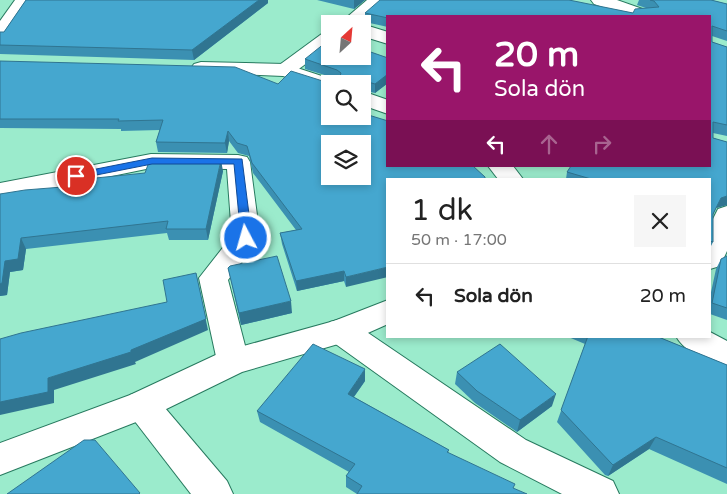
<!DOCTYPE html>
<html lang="tr">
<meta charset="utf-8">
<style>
:root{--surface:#fff;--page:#f6f6f6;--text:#222;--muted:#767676;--line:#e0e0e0}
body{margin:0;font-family:"Varela Round",sans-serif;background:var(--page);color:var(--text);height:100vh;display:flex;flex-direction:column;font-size:19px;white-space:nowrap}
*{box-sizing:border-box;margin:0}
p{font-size:16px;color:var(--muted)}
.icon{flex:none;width:28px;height:28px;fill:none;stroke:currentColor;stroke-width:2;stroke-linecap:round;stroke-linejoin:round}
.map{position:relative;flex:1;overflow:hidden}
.details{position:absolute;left:386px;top:178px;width:325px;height:160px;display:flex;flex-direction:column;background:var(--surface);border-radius:0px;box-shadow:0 2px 8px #0003}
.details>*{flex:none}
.hud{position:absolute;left:386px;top:15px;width:325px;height:152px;border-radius:0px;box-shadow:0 2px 8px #0003;background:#99156a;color:#fff;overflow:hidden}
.needle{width:32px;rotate:26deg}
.tools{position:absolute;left:321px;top:15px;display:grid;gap:10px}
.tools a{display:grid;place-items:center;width:50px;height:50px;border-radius:0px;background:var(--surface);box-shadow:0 2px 8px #0003;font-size:25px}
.pin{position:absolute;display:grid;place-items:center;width:42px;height:42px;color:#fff;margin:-21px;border:2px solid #fff;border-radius:50%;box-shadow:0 1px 5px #0007}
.me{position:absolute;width:55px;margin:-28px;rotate:354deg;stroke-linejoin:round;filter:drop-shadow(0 0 4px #0008)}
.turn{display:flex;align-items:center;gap:18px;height:105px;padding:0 25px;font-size:22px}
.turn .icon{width:65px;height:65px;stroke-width:2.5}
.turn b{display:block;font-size:35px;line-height:42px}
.lanes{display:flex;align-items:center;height:48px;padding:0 25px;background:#0003;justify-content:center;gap:25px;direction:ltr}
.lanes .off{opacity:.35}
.round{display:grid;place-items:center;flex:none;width:52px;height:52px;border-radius:0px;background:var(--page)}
.headline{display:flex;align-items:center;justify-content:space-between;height:85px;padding:0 25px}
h1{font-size:30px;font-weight:600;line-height:38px}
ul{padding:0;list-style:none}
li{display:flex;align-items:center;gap:15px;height:65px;padding:0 25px;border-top:1px solid var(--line)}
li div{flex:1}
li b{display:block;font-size:19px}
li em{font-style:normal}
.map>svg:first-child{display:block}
</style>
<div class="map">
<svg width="727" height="494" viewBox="0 0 727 494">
<rect width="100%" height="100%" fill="#9bebcc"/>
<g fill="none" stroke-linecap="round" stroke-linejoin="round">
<!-- minor casing -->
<g stroke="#277a5f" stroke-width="2">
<g id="minor">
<polygon points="15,0 33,0 7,39 0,41 0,21"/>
<polygon points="367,0 387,0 360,24 339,24"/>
<polygon points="591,0 617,0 651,12 654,16 629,16 594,4"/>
<polygon points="362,24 388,32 388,44 362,36"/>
<polygon points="330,31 330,46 292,74 285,76 278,74 275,70 278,66 323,33"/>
<polygon points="151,154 238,155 247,157 250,162 260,238 228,280 249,361 244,370 233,374 222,370 217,361 199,278 232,236 227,169 151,168 0,199 0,183"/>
<polygon points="727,206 727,251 720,266 710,269 710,225 718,209"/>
<polygon points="341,319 352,322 526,440 613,481 619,494 562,494 500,462 330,340 326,331 330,322"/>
<polygon points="142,391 154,395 227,481 233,494 191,494 130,415 125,405 130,395"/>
</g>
</g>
<!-- tertiary casing -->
<g stroke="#277a5f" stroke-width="2">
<g id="tertiary">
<polygon points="201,62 285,64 337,81 340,84 330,84 330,91 283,76 194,72 191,68 194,64"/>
<polygon points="362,91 388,100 388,114 362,105"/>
<polygon points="488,166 513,166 523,179 498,179"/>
<polygon points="388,300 388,324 352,340 242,372 154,415 0,475 0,443 130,395 222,352 334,321"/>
<path d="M710 332 727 341V369C710 363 684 352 676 336H710Z"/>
</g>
</g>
<!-- minor -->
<use href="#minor" fill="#fff" fill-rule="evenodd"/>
<!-- tertiary -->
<use href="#tertiary" fill="#fff" fill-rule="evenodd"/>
</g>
<!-- wall -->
<g fill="#3b90b2">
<polygon points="26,0 268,0 268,3 194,60 0,54 0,32 4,32"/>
<polygon points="317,0 365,0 354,9"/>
<polygon points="571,0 571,1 633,13 646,8 637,5 639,0 711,0 727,4 727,41 712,36 712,42 727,47 727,136 713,133 713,138 727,142 727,205 716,208 713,215 713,242 710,248 710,179 566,179 567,172 710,16 388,16 388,27 365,22 365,13"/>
<polygon points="388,58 388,83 375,93 362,90 362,84 330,84 330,116 362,116 346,287 344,281 297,291 282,244 280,233 296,230 253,173 249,156 238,153 229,141 227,153 158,152 156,142 160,130 121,131 121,129 0,128 0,61 278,84 329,83 331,77 305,69 305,59"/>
<polygon points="223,171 208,240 169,240 167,233 26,249 23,270 10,272 7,295 0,296 0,194"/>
<polygon points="727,255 727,320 710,314 710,297 716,269 721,259 726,257"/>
<polygon points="228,268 292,313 241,325"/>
<polygon points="566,336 656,336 727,365 727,484 649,449 608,476 605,475 557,422 585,344"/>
<polygon points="457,372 552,406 517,432 475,403 455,384"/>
<polygon points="365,381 354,397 449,450 448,453 357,494 346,487 346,476 349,472 260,422 257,411"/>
</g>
<!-- shaded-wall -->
<g fill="#307591">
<polygon points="259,0 268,0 268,3 194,60 192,50"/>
<polygon points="354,0 365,0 354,9"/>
<polygon points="388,74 388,83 375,93 375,84"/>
<polygon points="228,131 229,141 227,153 225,143"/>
<polygon points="221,160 223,171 208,240 206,229"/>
<polygon points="727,196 727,205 716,208 710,221 721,198"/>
<polygon points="21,238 26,249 23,270 10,272 7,295 0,296 0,284 5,261"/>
<polygon points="388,267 388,277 346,287 346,277"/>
<polygon points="344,271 344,281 297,291 296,281"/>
<polygon points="196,273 208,330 135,362 136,364 54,390 54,403 0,415 0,402 48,378 131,350"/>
<polygon points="291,301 292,313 241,325 239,313"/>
<polygon points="365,369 365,381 348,405 348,394"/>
<polygon points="556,394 552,406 517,432 520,420"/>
<polygon points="656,437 649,449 608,476 613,465"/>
</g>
<!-- building -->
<g fill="#45a7cf" stroke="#307591" fill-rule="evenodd">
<polygon points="26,0 259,0 192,50 0,45 0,32 4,32"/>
<polygon points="380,0 569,0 633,13 635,9 659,7 654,1 650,0 711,0 727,4 727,31 712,26 712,42 727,47 727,125 713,122 713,138 727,142 727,196 721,198 713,214 713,242 710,241 710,179 591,179 567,172 571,166 710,166 710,16 388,16 388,18 365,13"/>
<path d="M330 39V56H362V49L388 58V74L375 84 361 80V84H330V116H362V113L388 121V166H473L485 177V179H388V267L346 277 344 271 296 281 280 233 302 229 252 163 247 146 237 143 228 131 225 143 156 142 163 120 118 121 119 119H0V61L235 67 278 84 291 71 329 83 332 76H340L341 73 337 70 305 59ZM330 144H362V176H330Z"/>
<polygon points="150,159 221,160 206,229 166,229 168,221 21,238 18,259 5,261 2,283 0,284 0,194 25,190 75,186 76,180 145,173"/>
<polygon points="277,256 291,301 239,313 228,268 230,266"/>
<polygon points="727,256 727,308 712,303 721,259"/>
<polygon points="196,273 206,319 131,350 131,352 48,378 48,392 0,402 0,339 21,333 167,302 163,280"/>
<polygon points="588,336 656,336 727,365 727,468 656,437 613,465 611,463 561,410"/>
<polygon points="313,344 365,369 348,394 449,450 447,452 515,484 513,488 527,494 357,494 362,486 346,476 355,464 257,411"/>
<polygon points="500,344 556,394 520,420 477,391 457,372"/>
<polygon points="84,440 95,440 140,493 139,494 7,494"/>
</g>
<!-- route -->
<polygon fill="#1a73e8" stroke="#114b97" points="152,158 242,159 252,238 250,240 242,240 241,238 234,164 152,164 76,179 71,176 76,173"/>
</svg>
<div class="tools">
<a><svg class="needle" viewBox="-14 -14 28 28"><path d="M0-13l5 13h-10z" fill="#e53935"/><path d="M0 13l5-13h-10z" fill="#767676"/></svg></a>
<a><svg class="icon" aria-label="search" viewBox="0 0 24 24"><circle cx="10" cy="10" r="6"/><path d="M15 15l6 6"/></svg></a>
<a><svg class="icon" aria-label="layers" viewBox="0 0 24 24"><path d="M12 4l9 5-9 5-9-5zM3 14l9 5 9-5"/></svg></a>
</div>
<div class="pin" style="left:76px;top:176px;background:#d93025"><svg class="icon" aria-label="arrive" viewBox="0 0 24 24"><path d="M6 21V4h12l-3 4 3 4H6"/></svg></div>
<svg class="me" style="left:246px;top:238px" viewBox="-20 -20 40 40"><circle r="17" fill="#1a73e8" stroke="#fff" stroke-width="3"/><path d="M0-11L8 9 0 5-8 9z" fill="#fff"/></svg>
<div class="hud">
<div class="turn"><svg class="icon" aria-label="left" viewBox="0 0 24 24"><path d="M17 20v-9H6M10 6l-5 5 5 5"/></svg><div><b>20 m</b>Sola dön</div></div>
<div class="lanes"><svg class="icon" aria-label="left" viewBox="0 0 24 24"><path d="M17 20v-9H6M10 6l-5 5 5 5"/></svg><svg class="icon off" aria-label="ahead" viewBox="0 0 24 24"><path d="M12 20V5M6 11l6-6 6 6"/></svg><svg class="icon off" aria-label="right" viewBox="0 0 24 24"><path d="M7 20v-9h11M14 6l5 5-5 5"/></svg></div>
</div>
<section class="details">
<div class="headline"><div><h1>1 dk</h1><p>50 m · 17:00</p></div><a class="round"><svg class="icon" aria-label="close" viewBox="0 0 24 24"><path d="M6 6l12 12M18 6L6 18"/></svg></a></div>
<ul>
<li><svg class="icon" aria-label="left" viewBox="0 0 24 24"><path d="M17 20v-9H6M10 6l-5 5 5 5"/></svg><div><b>Sola dön</b></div><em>20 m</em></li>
</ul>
</section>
</div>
